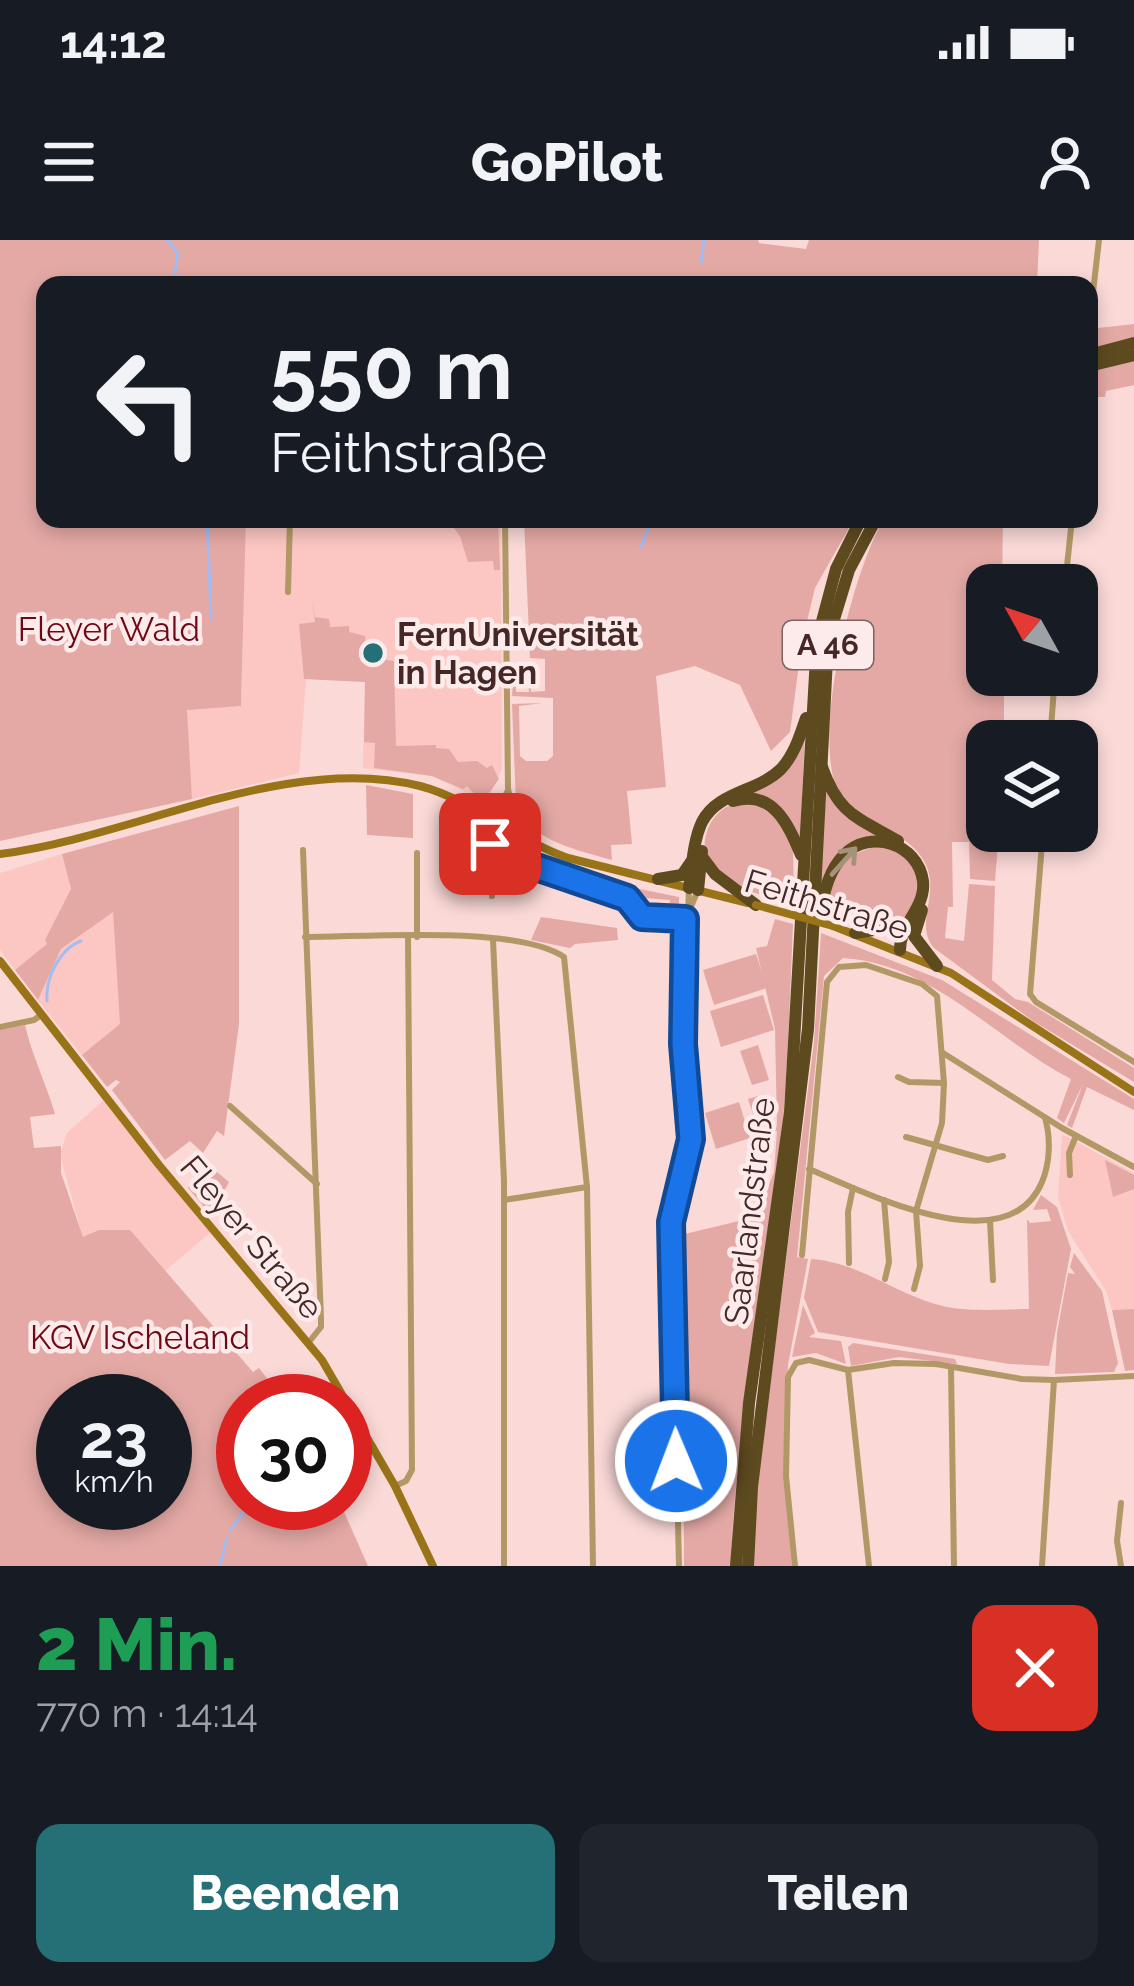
<!DOCTYPE html>
<html lang="de">
<meta charset="utf-8">
<style>
:root{--surface:#171b24;--page:#20242c;--text:#f1f3f6;--muted:#9ea1a6;--accent:#257076}
body{margin:0;font-family:Raleway,sans-serif;background:var(--page);color:var(--text);height:100vh;display:flex;flex-direction:column;font-size:45px;white-space:nowrap}
*{box-sizing:border-box;margin:0}
p{font-size:39px;color:var(--muted)}
.icon{flex:none;width:66px;height:66px;fill:none;stroke:currentColor;stroke-width:2;stroke-linecap:round;stroke-linejoin:round}
.map{position:relative;height:1326px;overflow:hidden}
.drawer{display:flex;flex-direction:column;background:var(--surface);flex:1}
.drawer>*{flex:none}
.hud{position:absolute;left:36px;top:36px;width:1062px;height:252px;border-radius:24px;box-shadow:0 6px 18px #0003;background:#171b24;color:var(--text);overflow:hidden}
.needle{width:78px;rotate:310deg}
.buttons{position:absolute;left:966px;top:324px;display:grid;gap:24px}
.buttons a{display:grid;place-items:center;width:132px;height:132px;border-radius:24px;background:var(--surface);box-shadow:0 6px 18px #0003;font-size:60px}
.speed{position:absolute;left:36px;top:1134px;display:flex;gap:24px;font-size:60px;font-weight:700;text-align:center}
.speed>*{display:grid;place-content:center;width:156px;height:156px;border-radius:50%;background:var(--surface);box-shadow:0 6px 18px #0003;line-height:1}
.speed small{font-size:30px;font-weight:400}
.speed .limit{border:18px solid #d22;background:#fff;color:#111}
.pin{position:absolute;display:grid;place-items:center;width:102px;height:102px;color:#fff;margin:-51px;border-radius:24px;box-shadow:0 6px 18px #0006}
.me{position:absolute;width:132px;margin:-66px;rotate:359deg;stroke-linejoin:round;filter:drop-shadow(0 0 9px #0008)}
.turn{display:flex;align-items:center;gap:42px;height:252px;padding:0 36px;font-size:54px}
.turn .icon{width:156px;height:156px;stroke-width:2.5}
.turn b{display:block;font-size:84px;line-height:102px}
.round{display:grid;place-items:center;flex:none;width:126px;height:126px;border-radius:24px;background:var(--page)}
.headline{display:flex;align-items:center;justify-content:space-between;height:204px;padding:0 36px}
h1{font-size:72px;font-weight:800;line-height:90px;color:#1e9e55}
.primary-button{display:flex;gap:24px;margin-top:auto;padding:24px 36px}
.primary-button a{flex:1;height:138px;border-radius:24px;background:var(--accent);color:#fff;font-size:48px;font-weight:800;line-height:138px;text-align:center}
.primary-button a+a{background:var(--page);color:var(--text)}
.status{display:flex;justify-content:space-between;align-items:center;height:84px;padding:0 60px;background:var(--surface);direction:ltr}
.status svg{height:33px;fill:currentColor}
header{display:flex;justify-content:space-between;align-items:center;height:156px;padding:0 36px;background:var(--surface);font-size:54px;font-weight:800}
.map>svg:first-child{display:block}
</style>
<div class="status"><b>14:12</b><svg viewBox="0 0 49 12"><path d="M0 12V9h3v3zM5 12V6h3v6zM10 12V3h3v9zM15 12V0h3v12zM26 1h20v11H26zM47 4h2v5h-2z"/></svg></div>
<header><svg class="icon" aria-label="menu" viewBox="0 0 24 24"><path d="M4 6h16M4 12h16M4 18h16"/></svg>GoPilot<svg class="icon" aria-label="person" viewBox="0 0 24 24"><circle cx="12" cy="8" r="4"/><path d="M4 21q1-7 8-7t8 7"/></svg></header>
<div class="map">
<svg width="1134" height="1326" viewBox="0 0 1134 1326">
<rect width="100%" height="100%" fill="#fad9d7"/>
<!-- built -->
<g fill="#fcc7c3">
<polygon points="246,279 501,279 502,529 489,557 478,558 432,536 363,528 365,442 306,439 299,533 192,559 186,469 241,466"/>
<polygon points="62,614 71,649 48,704 15,730 0,710 0,633"/>
<polygon points="113,671 121,791 84,818 38,760 61,709"/>
<polygon points="105,859 211,992 165,1031 130,990 83,998 60,915 67,893"/>
<polygon points="1062,894 1134,933 1134,1069 1112,1070 1106,1051 1068,991 1058,957"/>
</g>
<!-- green -->
<g fill="#e4a9a5" fill-rule="evenodd">
<polygon points="0,0 758,0 759,3 806,9 809,0 1039,0 1037,45 45,45 45,279 246,279 241,466 187,470 192,559 0,601"/>
<polygon points="1134,84 1134,145 1106,151 1105,157 1089,157 1089,89"/>
<polygon points="447,279 498,279 500,330 494,330 493,321 468,322 460,296"/>
<path d="M524 279H854L815 348 802 402 790 492 771 511 740 445 695 426 656 436 666 547 627 551 632 604 611 605 612 620C578 610 528 601 516 563L512 464 542 463 519 466 520 516 526 521H547L553 516V458L512 456 514 429 519 428 515 431 516 452H529L527 428H533L531 452 545 451V419L530 418Z"/>
<path d="M884 279H1003L1002 345H987V435H1004V501H987V591H999L995 641 970 639 969 602H952L953 667H948L945 698 964 701 969 644 995 646 992 740 1015 759 1028 762 1134 828V842L1033 781 934 708C913 684 942 652 924 621 906 589 863 587 844 562 805 513 853 329 884 279Z"/>
<polygon points="312,360 315,377 329,379 330,387 349,386 349,392 365,396 366,405 381,405 367,408 367,417 394,421 396,506 436,505 436,508 449,509 458,522 477,521 487,528 492,525 499,539 488,554 478,558 467,546 463,549 432,536 374,528 375,503 364,502 365,442 304,439 299,384 315,382"/>
<polygon points="805,492 800,605 795,588 747,554 764,546"/>
<polygon points="823,541 841,572 879,596 859,600 818,660"/>
<polygon points="366,545 413,554 413,598 367,595"/>
<path d="M737 562 769 568 793 604 794 663C761 655 694 643 706 595 710 578 721 568 737 562Z"/>
<polygon points="239,566 239,784 224,896 217,891 203,913 190,901 165,920 112,850 120,842 116,840 107,847 82,815 120,784 113,672 61,709 38,760 15,730 47,704 45,700 71,649 62,614"/>
<path d="M885 604 914 623C933 694 874 695 824 671 838 627 837 616 885 604Z"/>
<polygon points="544,622 605,642 679,657 679,673 668,675 670,660 645,658 636,662 630,652 628,655 542,628"/>
<polygon points="541,677 617,688 618,700 575,704 570,708 531,700"/>
<path d="M775 679 793 684C789 783 786 880 773 979 759 1094 734 1209 731 1326H684L683 1073 676 996 756 977 774 932 777 891 760 895 748 859 765 854 777 888 775 789 756 708 767 706Z"/>
<path d="M821 693 942 740 1134 859V870L1087 847 1072 888 1067 885 1083 844 1064 883 1057 878 1071 839C994 799 934 724 843 718L824 736 797 1017 808 1019 788 1125 784 1238 792 1326H751L752 1286 814 802Z"/>
<polygon points="756,714 767,748 714,765 703,730"/>
<polygon points="763,755 774,790 721,807 710,771"/>
<path d="M25 785C32 816 46 843 55 874L30 877 34 908 61 906V933L83 997 99 990H130L253 1132 259 1128 285 1161H243V1263H340L368 1326H0V790ZM165 1161V1263H63V1161Z"/>
<polygon points="758,805 769,840 752,845 740,811"/>
<polygon points="739,862 750,898 716,909 705,873"/>
<polygon points="1105,920 1134,935 1134,949 1113,957"/>
<polygon points="205,922 229,942 211,975 188,948"/>
<path d="M1041 955 1057 967 1071 1009 1049 1126 1009 1124 818 1092 804 1058 811 1019C857 1022 891 1051 935 1064 965 1073 998 1069 1029 1069L1027 979 1030 983 1051 981 1047 969 1033 970Z"/>
<polygon points="1074,1013 1102,1051 1118,1123 1114,1132 1055,1134 1057,1093 1068,1033 1075,1034 1070,1027"/>
<polygon points="803,1065 815,1093 809,1097 841,1101 846,1124 816,1113 792,1117"/>
<polygon points="1134,1069 1134,1130 1125,1131 1112,1070"/>
<polygon points="853,1103 955,1119 957,1124 899,1117 851,1126 848,1107"/>
</g>
<g fill="none" stroke-linecap="round" stroke-linejoin="round">
<!-- stream -->
<g stroke="#a1bdf3" stroke-width="3">
<polyline points="167,0 178,13 173,45"/>
<polyline points="701,22 704,0"/>
<polyline points="706,40 708,45"/>
<polyline points="207,279 211,377"/>
<polyline points="641,307 652,279"/>
<path d="M47 761C45 740 59 709 81 701"/>
<polyline points="230,1291 250,1263"/>
<polyline points="220,1326 227,1298"/>
</g>
<!-- street -->
<g stroke="#b29866" stroke-width="6">
<polyline points="1089,87 1099,0"/>
<polyline points="505,279 508,549 514,576 536,602"/>
<polyline points="1065,345 1072,279"/>
<polyline points="288,352 290,279"/>
<polyline points="1050,501 1055,435"/>
<polyline points="1043,591 1030,754 1036,762 1134,822"/>
<polyline points="303,610 321,1079 321,1087 309,1102"/>
<polyline points="492,612 624,657 648,679 685,679"/>
<polyline points="417,613 417,697"/>
<polyline points="492,656 489,592 507,552"/>
<polyline points="687,676 698,650"/>
<path d="M305 697C366 697 516 685 564 717L587 947 593 1326"/>
<polyline points="493,700 504,941 504,1326"/>
<polyline points="0,787 34,780 41,775"/>
<polyline points="943,813 1062,888 1134,927"/>
<polyline points="898,837 909,842 944,843"/>
<polyline points="230,866 317,944"/>
<polyline points="906,897 988,920 1003,916"/>
<path d="M809 929C864 952 1007 1025 1042 942 1050 923 1051 898 1045 878"/>
<polyline points="1070,935 1069,913 1076,896"/>
<polyline points="504,960 587,947"/>
<polyline points="884,960 889,1022 885,1039"/>
<polyline points="990,980 993,1040"/>
<polyline points="802,1015 827,742 839,727 866,725 922,744 937,756 944,843 942,883 916,971 920,1026 914,1049"/>
<polyline points="849,1023 848,972 853,948"/>
<polyline points="951,1127 954,1326"/>
<polyline points="848,1130 869,1326"/>
<polyline points="395,1246 406,1241 412,1230 408,696"/>
<polyline points="679,1326 671,981 691,899 683,804 689,648"/>
<polyline points="795,1326 786,1236 788,1137 796,1123 809,1120 848,1130 894,1123 936,1124 1022,1139 1054,1140 1134,1136"/>
<polyline points="1042,1326 1054,1140"/>
<polyline points="1121,1326 1117,1301 1121,1263"/>
</g>
<!-- secondary -->
<g stroke="#997318" stroke-width="8">
<path d="M0 614C134 597 287 512 420 546 473 560 516 600 568 618L748 663"/>
<polyline points="833,686 951,733 1134,852"/>
<polyline points="0,721 159,925 322,1120 395,1246 433,1326"/>
</g>
<!-- highway -->
<g stroke="#5e4a1f" stroke-width="12">
<polyline points="1089,115 1134,103"/>
<polyline points="1089,126 1134,115"/>
<path d="M822 527C839 575 857 577 898 601"/>
<path d="M733 561C773 549 788 584 801 615"/>
<polyline points="703,618 715,634 756,665"/>
<polyline points="658,639 682,635 691,622"/>
<path d="M689 648C692 627 693 601 702 582 718 551 758 552 781 529 794 515 800 496 806 478"/>
<polyline points="698,650 702,611"/>
<polyline points="922,670 914,696 937,726"/>
<path d="M819 675C824 654 828 631 844 615 871 588 918 604 923 641 926 668 900 683 900 710"/>
<polyline points="855,693 904,685"/>
<polyline points="736,1326 749,1163 790,872 817,400 836,329 861,279"/>
<polyline points="748,1326 752,1247 808,789 828,399 849,330 876,279"/>
</g>
<!-- secondary-bridge -->
<polyline stroke="#997318" stroke-width="8" points="756,665 833,686"/>
</g>
<!-- one-way arrows -->
<defs><path id="oneway-shaft" d="M-6 0H5M1.5-3L5.5 0L1.5 3" fill="none" stroke-width="1.6" stroke-linecap="round" stroke-linejoin="round" transform="scale(3)"/></defs>
<use stroke="#a5927a" href="#oneway-shaft" transform="translate(844 621) rotate(-48)"/>
<g fill="none" stroke-linecap="round" stroke-linejoin="round">
<!-- route casing -->
<g stroke="#114b97" stroke-width="30">
<polyline id="route" points="490,604 492,612 627,658 642,677 685,679 683,804 691,899 671,982 676,1221"/>
</g>
<!-- route -->
<use href="#route" stroke="#1a73e8" stroke-width="21"/>
</g>
<!-- markers -->
<circle fill="#257076" stroke="#fcebea" stroke-width="4.5" cx="373" cy="413" r="12"/>
<g text-anchor="middle" stroke-width="9" stroke-linejoin="round" paint-order="stroke">
<!-- shield labels -->
<rect fill="#fcebea" stroke="#7c6260" stroke-width="3" x="783" y="381" width="90" height="48" rx="9"/>
<g font-size="30" font-weight="bold" fill="#452725">
<text x="828" y="415">A 46</text>
</g>
<!-- park labels -->
<g font-size="33" fill="#6f0714" stroke="#fcebea">
<text x="109" y="401">Fleyer Wald</text>
<text x="140" y="1109">KGV Ischeland</text>
</g>
<!-- poi labels -->
<g font-size="33" font-weight="bold" fill="#452725" stroke="#fcebea" text-anchor="start">
<text x="397" y="406">FernUniversität<tspan x="397" dy="38">in Hagen</tspan></text>
</g>
<!-- street labels -->
<g font-size="33" fill="#452725" stroke="#fcebea">
<text transform="translate(827 664) rotate(17)" y="12">Feithstraße</text>
<text transform="translate(749 971) rotate(-83)" y="12">Saarlandstraße</text>
<text transform="translate(252 997) rotate(50)" y="12">Fleyer Straße</text>
</g>
</g>
</svg>
<div class="buttons">
<a><svg class="needle" viewBox="-14 -14 28 28"><path d="M0-13l5 13h-10z" fill="#e53935"/><path d="M0 13l5-13h-10z" fill="#9ea1a6"/></svg></a>
<a><svg class="icon" aria-label="layers" viewBox="0 0 24 24"><path d="M12 4l9 5-9 5-9-5zM3 14l9 5 9-5"/></svg></a>
</div>
<div class="speed"><div>23<small>km/h</small></div><div class="limit">30</div></div>
<div class="pin" style="left:490px;top:604px;background:#d93025"><svg class="icon" aria-label="arrive" viewBox="0 0 24 24"><path d="M6 21V4h12l-3 4 3 4H6"/></svg></div>
<svg class="me" style="left:676px;top:1221px" viewBox="-20 -20 40 40"><circle r="17" fill="#1a73e8" stroke="#fff" stroke-width="3"/><path d="M0-11L8 9 0 5-8 9z" fill="#fff"/></svg>
<div class="hud">
<div class="turn"><svg class="icon" aria-label="left" viewBox="0 0 24 24"><path d="M17 20v-9H6M10 6l-5 5 5 5"/></svg><div><b>550 m</b>Feithstraße</div></div>
</div>
</div>
<section class="drawer">
<div class="headline"><div><h1>2 Min.</h1><p>770 m · 14:14</p></div><a class="round" style="background:#d93025;color:#fff"><svg class="icon" aria-label="close" viewBox="0 0 24 24"><path d="M6 6l12 12M18 6L6 18"/></svg></a></div>
<div class="primary-button"><a>Beenden</a><a>Teilen</a></div>
</section>
